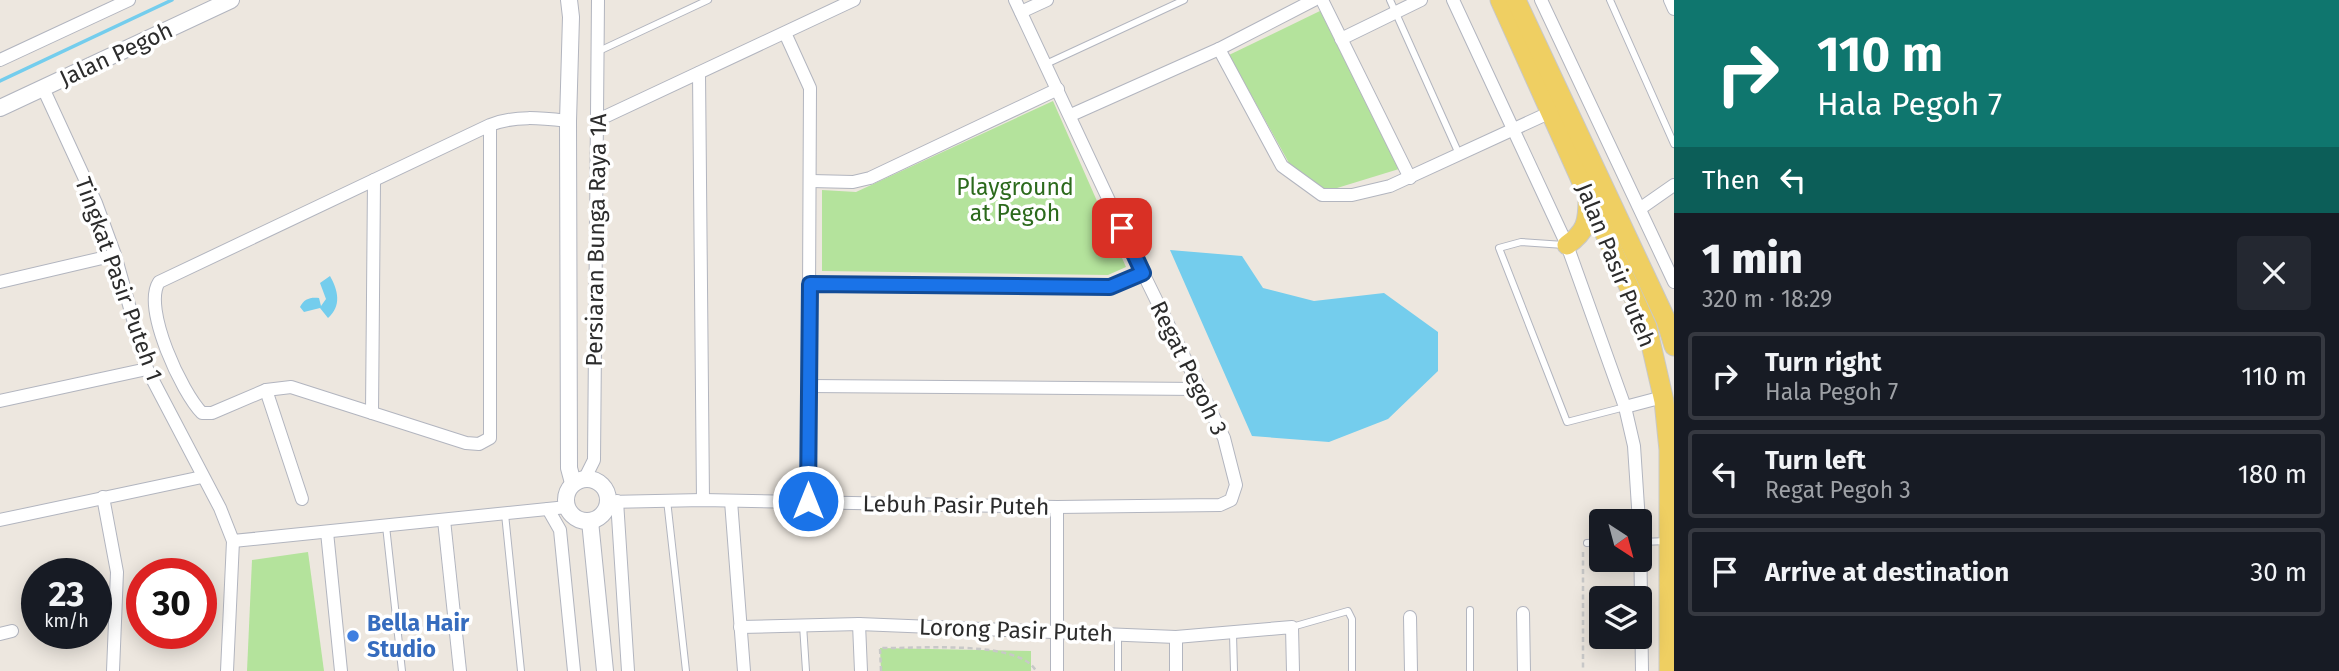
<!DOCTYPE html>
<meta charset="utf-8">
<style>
:root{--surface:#171b24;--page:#242831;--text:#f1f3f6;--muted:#9ea1a6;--line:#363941}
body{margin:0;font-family:"Fira Sans",sans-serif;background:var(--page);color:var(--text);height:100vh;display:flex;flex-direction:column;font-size:26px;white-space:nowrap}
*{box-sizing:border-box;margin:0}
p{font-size:23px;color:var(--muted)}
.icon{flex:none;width:38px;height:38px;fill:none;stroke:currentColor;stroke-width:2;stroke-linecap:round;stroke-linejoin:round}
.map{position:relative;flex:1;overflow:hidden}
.panel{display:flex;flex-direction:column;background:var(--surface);width:665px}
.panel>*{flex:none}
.banner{background:#0f766e;color:#fff;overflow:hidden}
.needle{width:46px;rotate:144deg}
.tools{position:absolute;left:1589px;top:509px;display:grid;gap:14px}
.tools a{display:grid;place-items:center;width:63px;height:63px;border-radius:7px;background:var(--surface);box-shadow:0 4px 18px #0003;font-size:35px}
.speed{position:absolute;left:21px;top:558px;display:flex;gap:14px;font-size:35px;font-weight:700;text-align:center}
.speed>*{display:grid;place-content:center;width:91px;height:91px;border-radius:50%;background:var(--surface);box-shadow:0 4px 18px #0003;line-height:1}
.speed small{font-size:18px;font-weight:400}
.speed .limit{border:10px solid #d22;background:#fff;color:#111}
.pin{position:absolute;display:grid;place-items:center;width:60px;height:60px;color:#fff;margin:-30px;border-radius:14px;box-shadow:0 4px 10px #0006}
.me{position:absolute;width:77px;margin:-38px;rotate:0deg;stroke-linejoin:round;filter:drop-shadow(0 0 5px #0008)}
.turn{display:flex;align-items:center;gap:24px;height:147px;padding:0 28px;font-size:32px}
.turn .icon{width:91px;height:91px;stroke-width:2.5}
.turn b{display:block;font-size:49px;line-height:60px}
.then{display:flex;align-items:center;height:66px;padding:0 28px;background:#0003;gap:14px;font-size:26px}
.round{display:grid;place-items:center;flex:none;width:74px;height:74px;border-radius:7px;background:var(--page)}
.summary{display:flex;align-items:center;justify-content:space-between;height:119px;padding:0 28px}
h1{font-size:42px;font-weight:800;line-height:52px}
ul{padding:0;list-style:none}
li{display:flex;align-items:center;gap:21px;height:88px;margin:0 14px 10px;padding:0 14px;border:4px solid var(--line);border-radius:7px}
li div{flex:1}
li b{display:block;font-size:26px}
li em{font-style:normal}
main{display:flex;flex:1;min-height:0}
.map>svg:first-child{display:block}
</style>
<main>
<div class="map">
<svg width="1674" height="671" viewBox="0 0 1674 671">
<rect width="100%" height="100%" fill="#ede7df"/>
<!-- green -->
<g fill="#b4e39c">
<polygon points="1322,10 1399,169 1324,192 1289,163 1229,55"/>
<polygon points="1053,101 1126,267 1108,275 822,271 822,190 856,192"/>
<polygon points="308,552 324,671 247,671 252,560"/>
<polygon points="880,648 1031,651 1031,671 881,671"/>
</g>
<!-- water -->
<g fill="#74cded">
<polygon points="1170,250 1242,256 1263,288 1314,301 1384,293 1438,332 1438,371 1388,419 1329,442 1252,436"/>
<path d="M330 276C338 290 342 306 328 318L320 308 304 312 300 307C304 299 310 297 319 298L321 306 326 299 320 283Z"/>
</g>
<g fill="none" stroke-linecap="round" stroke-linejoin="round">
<!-- stream -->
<polyline stroke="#74cded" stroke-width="3.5" points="0,81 172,0"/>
<!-- service casing -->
<g stroke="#b2b5bf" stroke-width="8">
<g id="service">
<polyline points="1390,0 1459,154"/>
<polyline points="1610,0 1674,144"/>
<polyline points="599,51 708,0"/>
<polyline points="1046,64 1184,0"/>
<polyline points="1564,245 1521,242 1499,248 1567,422 1625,407"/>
<polyline points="667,500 686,671"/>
<polyline points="505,514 521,671"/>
<polyline points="386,526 402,671"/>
<polyline points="1640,542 1668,541"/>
<polyline points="1587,543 1601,542"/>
<polyline points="803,625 806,671"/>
<polyline points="1292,627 1348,611 1352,619 1352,671"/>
<polyline points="1118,634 1118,671"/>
<polyline points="1233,634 1234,671"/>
<polyline points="1470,671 1470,610"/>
</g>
</g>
<!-- minor casing -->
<g stroke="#b2b5bf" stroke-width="14">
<g id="minor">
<polyline points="1322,0 1410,178"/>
<polyline points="1453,0 1567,245 1625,407 1634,446 1639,522"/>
<polyline points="1541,0 1674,282"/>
<polyline points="1670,0 1674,9"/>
<polyline points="1021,12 1047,0"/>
<polyline points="785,33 810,88 808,501"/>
<polyline points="1341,39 1421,0"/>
<polyline points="1219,49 1282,166 1322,195 1352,195 1390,186 1551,112"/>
<polyline points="0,60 129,0"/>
<polyline points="699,73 703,500"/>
<polyline points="43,88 96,203 115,255 147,369 220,508 233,541 227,671"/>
<polyline points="1071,115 1219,49 1314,0"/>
<polyline points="598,120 854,0"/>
<path d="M490 125V438L479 444 466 443 291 387 266 390 212 413H202C182 393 142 308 159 282L490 125C516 115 541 118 568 121"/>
<polyline points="811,181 853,182 870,178 1058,89"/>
<polyline points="1641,208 1674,185"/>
<polyline points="0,282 115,255"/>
<polyline points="810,284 1110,287 1143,273"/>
<polyline points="808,386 1200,389"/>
<polyline points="266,390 302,499"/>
<polyline points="0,401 147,369"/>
<polyline points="1625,407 1663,397"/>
<polyline points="372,413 374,180"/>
<polyline points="585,478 594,460 598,0"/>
<polyline points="103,497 117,572 113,671"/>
<polyline points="617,501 628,671"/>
<polyline points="731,501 744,671"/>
<polyline points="608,502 703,500 1057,507 1220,505 1231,500 1236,485 1224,438 1143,273 1015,0"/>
<polyline points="548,509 560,530 574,671"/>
<polyline points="0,520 202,477"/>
<polyline points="444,520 460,671"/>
<polyline points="1640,529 1642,671"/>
<polyline points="327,532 341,671"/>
<polyline points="233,541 567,507"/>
<polyline points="1523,613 1524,671"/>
<polyline points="1410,617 1411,671"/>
<polyline points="859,624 861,671"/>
<polyline points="740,627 859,624 1176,637 1292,627 1293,671"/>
<polyline points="0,634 12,631"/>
<polyline points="1057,671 1057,507"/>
<polyline points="1176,671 1176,637"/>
</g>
</g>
<!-- tertiary casing -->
<g stroke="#b2b5bf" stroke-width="18">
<g id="tertiary">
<polyline points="569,0 571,17 568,121 569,468 573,483"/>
<polyline points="0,108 231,0"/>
<circle cx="587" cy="500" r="21"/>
<polyline points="590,521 605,671"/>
</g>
</g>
<!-- primary casing -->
<g stroke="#c8c8c8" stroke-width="21">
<g id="primary">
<polyline points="1500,0 1647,327 1664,401 1669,450 1669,671"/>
<polyline points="1516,0 1666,320 1674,346"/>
<path d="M1567 245C1586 232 1588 222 1588 199"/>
</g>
</g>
<!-- path -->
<g stroke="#c8c8c8" stroke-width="2.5" stroke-dasharray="5 3.5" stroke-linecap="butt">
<polyline points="1583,552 1583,671"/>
<path d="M881 671 880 648C914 649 1019 639 1036 671"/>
</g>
<!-- service -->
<use href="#service" stroke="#fff" stroke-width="6"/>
<!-- minor -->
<use href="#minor" stroke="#fff" stroke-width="12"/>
<!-- tertiary -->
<use href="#tertiary" stroke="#fff" stroke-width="16"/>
<!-- primary -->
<use href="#primary" stroke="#efcf62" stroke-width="19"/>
</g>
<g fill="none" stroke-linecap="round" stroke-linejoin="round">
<!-- route casing -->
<g stroke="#114b97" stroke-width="18">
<polyline id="route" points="808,501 810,284 1110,287 1143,273 1122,228"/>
</g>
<!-- route -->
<use href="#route" stroke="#1a73e8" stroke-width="12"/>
</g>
<!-- markers -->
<circle fill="#3f7fe0" stroke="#fff" stroke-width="2.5" cx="353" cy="636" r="7"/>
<g text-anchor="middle" stroke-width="7" stroke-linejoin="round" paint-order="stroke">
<!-- street labels -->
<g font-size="23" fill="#2c2c2c" stroke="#fff">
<text transform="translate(116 54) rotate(-25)" y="8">Jalan Pegoh</text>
<text transform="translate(596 240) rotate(-89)" y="8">Persiaran Bunga Raya 1A</text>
<text transform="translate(1616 265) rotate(68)" y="8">Jalan Pasir Puteh</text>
<text transform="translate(119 279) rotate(70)" y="8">Tingkat Pasir Puteh 1</text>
<text transform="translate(1189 368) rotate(64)" y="8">Regat Pegoh 3</text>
<text transform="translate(956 505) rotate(1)" y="8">Lebuh Pasir Puteh</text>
<text transform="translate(1016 630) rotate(2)" y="8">Lorong Pasir Puteh</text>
</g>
<!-- park labels -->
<g font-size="23" fill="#2c6a1c" stroke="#fff">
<text x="1015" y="195">Playground<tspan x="1015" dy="26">at Pegoh</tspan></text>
</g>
<!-- shop labels -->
<g font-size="23" font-weight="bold" fill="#366cbe" stroke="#fff" text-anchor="start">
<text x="367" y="631">Bella Hair<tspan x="367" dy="26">Studio</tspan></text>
</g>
</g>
</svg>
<div class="tools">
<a><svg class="needle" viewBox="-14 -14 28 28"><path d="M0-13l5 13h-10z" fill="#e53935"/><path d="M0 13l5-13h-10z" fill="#9ea1a6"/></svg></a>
<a><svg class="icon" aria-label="layers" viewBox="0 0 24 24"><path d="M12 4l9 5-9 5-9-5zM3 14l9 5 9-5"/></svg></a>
</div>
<div class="speed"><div>23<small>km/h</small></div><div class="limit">30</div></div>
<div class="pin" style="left:1122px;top:228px;background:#d93025"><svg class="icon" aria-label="arrive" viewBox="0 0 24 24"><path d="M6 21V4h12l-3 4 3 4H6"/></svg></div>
<svg class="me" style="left:808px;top:501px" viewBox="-20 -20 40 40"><circle r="17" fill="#1a73e8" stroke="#fff" stroke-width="3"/><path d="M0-11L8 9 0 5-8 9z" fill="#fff"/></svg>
</div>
<section class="panel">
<div class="banner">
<div class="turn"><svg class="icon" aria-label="right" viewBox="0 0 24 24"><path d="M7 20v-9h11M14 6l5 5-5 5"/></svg><div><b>110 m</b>Hala Pegoh 7</div></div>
<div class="then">Then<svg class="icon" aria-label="left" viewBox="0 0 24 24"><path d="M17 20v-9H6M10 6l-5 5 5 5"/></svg></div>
</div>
<div class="summary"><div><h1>1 min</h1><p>320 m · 18:29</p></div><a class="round"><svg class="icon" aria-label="close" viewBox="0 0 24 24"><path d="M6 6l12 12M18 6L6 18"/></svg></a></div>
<ul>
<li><svg class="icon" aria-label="right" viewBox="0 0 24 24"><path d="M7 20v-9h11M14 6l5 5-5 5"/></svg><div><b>Turn right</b><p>Hala Pegoh 7</p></div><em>110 m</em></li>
<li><svg class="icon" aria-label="left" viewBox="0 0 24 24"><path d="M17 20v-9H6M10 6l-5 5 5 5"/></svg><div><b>Turn left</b><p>Regat Pegoh 3</p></div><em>180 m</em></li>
<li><svg class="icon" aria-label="arrive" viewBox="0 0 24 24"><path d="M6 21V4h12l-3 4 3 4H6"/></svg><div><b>Arrive at destination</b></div><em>30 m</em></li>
</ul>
</section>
</main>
